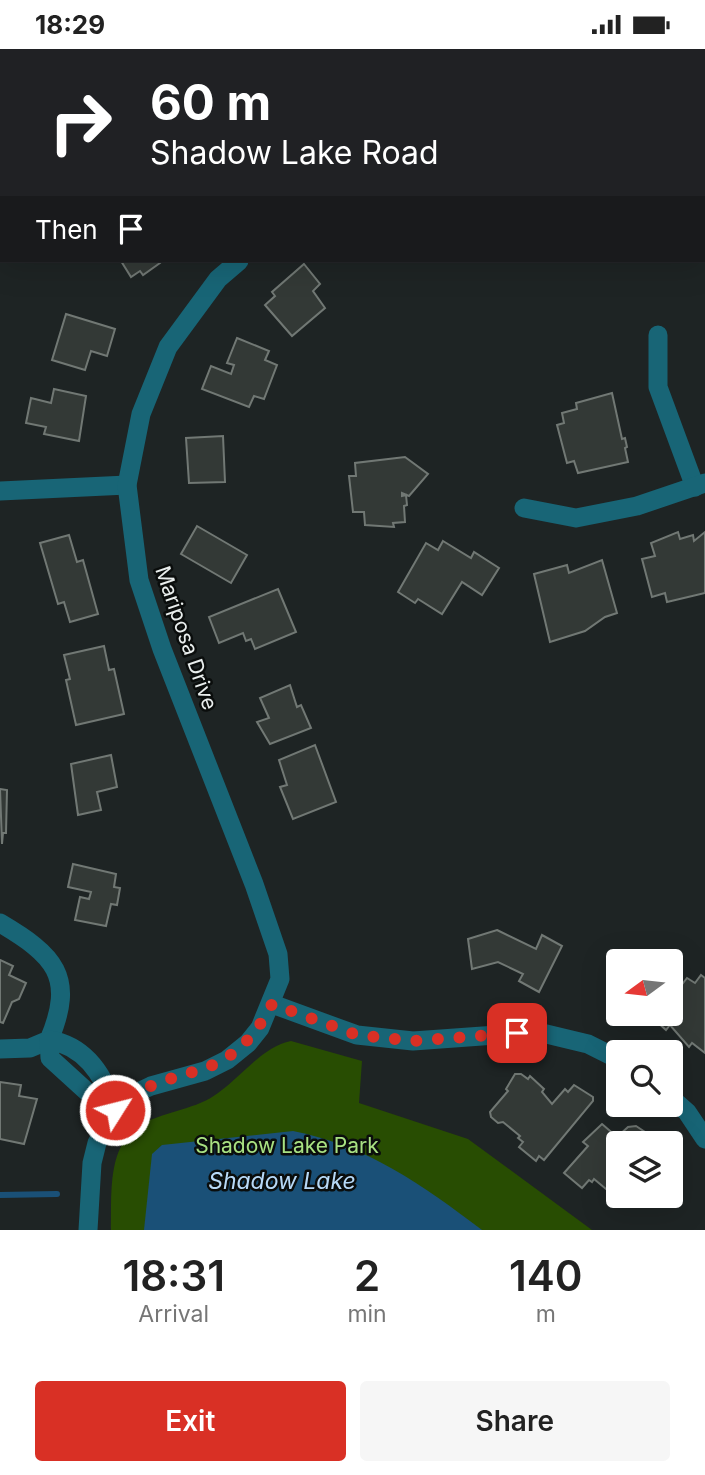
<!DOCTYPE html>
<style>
:root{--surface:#fff;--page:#f6f6f6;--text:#222;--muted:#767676;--accent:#d93025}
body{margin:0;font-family:Inter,sans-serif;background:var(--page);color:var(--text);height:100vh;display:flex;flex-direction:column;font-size:26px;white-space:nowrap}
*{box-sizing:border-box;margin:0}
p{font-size:23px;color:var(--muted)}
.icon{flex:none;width:38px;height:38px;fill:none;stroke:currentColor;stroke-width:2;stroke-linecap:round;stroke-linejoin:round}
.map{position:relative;height:1181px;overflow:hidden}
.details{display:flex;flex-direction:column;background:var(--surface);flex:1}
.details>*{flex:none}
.guide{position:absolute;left:0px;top:0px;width:705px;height:214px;box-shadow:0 7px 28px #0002;background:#202124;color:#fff;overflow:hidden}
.needle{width:46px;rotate:255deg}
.buttons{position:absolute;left:606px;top:900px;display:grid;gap:14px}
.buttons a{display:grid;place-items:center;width:77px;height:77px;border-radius:7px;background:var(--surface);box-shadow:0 7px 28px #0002;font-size:35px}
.pin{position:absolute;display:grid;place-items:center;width:60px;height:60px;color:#fff;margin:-30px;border-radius:14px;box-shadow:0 4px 10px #0006}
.me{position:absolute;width:77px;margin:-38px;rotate:54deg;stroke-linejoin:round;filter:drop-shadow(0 0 5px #0008)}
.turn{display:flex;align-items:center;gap:24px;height:147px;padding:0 35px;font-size:32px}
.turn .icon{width:91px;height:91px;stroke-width:2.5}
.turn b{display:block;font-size:49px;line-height:60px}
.then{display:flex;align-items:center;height:66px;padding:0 35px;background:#0003;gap:14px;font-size:26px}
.eta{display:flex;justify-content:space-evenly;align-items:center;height:119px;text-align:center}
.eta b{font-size:42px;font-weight:600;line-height:49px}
.cta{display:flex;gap:14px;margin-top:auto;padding:14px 35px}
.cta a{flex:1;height:80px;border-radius:7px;background:var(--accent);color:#fff;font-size:28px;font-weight:600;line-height:80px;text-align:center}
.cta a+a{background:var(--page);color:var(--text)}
.status{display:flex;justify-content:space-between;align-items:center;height:49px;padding:0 35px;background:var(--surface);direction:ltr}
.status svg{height:19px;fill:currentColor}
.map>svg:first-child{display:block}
</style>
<div class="status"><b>18:29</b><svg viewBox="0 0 49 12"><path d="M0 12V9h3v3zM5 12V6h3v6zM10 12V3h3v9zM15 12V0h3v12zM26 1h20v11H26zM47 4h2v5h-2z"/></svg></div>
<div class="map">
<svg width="705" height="1181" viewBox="0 0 705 1181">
<rect width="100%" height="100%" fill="#1e2424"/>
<!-- green -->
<path fill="#284d02" d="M291 992 362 1012 359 1054 468 1090 592 1181H111C112 1146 106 1093 144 1074 167 1062 197 1060 218 1044 242 1027 262 998 291 992Z"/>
<!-- water -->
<path fill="#1a5077" d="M293 1082C368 1097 421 1135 482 1181H144L152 1105 162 1096Z"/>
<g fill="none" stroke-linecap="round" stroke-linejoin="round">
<!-- stream -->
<polyline stroke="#1a5077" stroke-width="6" points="0,1146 57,1145"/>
</g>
<!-- building -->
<g fill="#333936" stroke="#717874" stroke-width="2">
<polygon points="121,212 159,212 160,214 143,226 140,222 131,228"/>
<polygon points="304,215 320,235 313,242 325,259 292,287 265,256 275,247 272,243"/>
<polygon points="66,265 115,280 107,307 91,302 85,321 52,311"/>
<polygon points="237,289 269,302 265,311 277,316 264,350 254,347 249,358 202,340 211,317 231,325 234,316 227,314"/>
<polygon points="54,340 86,347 79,392 44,385 46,378 26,374 31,349 51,354"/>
<polygon points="612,344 622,390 625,389 627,398 625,399 628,413 578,424 574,412 567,414 557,376 564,374 562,364 577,360 576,354"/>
<polygon points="223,387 225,433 189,434 186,389"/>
<polygon points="405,408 428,425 409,447 402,444 402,447 406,446 407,456 404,457 405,473 393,474 394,478 365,476 364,463 353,463 349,427 356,427 355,414"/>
<polygon points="197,477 247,506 231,534 181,505"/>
<polygon points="678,483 680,490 693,486 694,492 705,483 705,544 667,553 665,544 652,548 642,510 655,507 651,494"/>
<polygon points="69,486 77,513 83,511 98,565 70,573 64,553 58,555 40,494"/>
<polygon points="443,492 471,509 474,503 499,519 482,546 462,533 442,565 418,550 415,554 398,543 426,494 438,501"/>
<polygon points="602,511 617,564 605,568 585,582 550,593 534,525 567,516 569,524"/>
<polygon points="278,540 296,583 255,600 251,590 246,592 243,584 219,594 209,568"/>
<polygon points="104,597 109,621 114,620 124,665 76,676 66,631 70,630 64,606"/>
<polygon points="290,636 297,658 301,656 311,679 270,695 257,673 269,669 260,649"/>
<polygon points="315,696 336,753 293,770 280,738 287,736 279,711"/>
<polygon points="111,706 117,738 97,743 101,761 78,766 71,715"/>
<polygon points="0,740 7,741 6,784 3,784 2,795"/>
<polygon points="73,815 116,825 114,838 120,839 117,856 111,855 106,877 75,871 80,848 89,850 91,843 68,838"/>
<polygon points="497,881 536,900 542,886 562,897 539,943 519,932 523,925 498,913 472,920 468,890"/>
<polygon points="0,911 13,917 9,926 26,934 19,950 12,953 3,974 0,973"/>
<polygon points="701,926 705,929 705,1004 692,994 689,998 670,976 666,981 655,971 660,964 670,964 670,951 687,929 695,934"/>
<polygon points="515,1025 521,1025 528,1030 530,1027 544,1040 542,1043 552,1055 565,1040 568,1043 574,1036 593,1048 593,1052 544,1111 539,1107 536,1112 519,1098 523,1093 518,1089 520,1087 503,1073 498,1074 491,1068 490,1063 508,1042 506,1040"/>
<polygon points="0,1033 21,1036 19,1047 37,1050 24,1095 0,1090"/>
<polygon points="602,1075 617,1088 628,1078 636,1077 654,1089 650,1094 618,1094 618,1139 612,1145 594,1130 592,1133 589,1131 582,1139 564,1124 588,1097 583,1093"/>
</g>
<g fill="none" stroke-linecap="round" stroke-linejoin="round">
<!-- minor -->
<g stroke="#186576" stroke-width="19">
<polyline points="31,2 41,0"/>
<polyline points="0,7 2,7"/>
<polyline points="658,286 658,338 695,438"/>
<polyline points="0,442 127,436"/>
<polyline points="524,459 576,469 637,457 705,434"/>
<path d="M0 874C54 906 76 927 49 991L30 999 0 1000"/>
<polyline points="272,955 357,986 413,992 538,983 588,995 618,1010"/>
<path d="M49 991C86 997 105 1028 115 1061L95 1050 50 1009Z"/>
<polyline points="670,1048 687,1063 705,1090"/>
</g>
<!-- tertiary -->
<g stroke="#186576" stroke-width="19">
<polyline points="478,2 480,0"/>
<polyline points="88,1181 92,1114 97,1094 115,1061 130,1047 151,1037 205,1022 227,1011 248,994 260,979 280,930 278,905 254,835 162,600 139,531 127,436 141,365 168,298 218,230 239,212"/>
</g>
</g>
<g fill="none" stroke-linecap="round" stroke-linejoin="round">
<!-- route -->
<path stroke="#d93025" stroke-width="12" stroke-dasharray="0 21.6" d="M115 1061C173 1007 225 1045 272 955L357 986 413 992 517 984"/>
</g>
<g text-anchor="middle" stroke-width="5" stroke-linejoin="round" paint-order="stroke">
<!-- street labels -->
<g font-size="21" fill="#e9eeed" stroke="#0a0d0c">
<text transform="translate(186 589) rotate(71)" y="7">Mariposa Drive</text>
</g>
<!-- park labels -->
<g font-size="21" fill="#a8e182" stroke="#0a0d0c">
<text x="287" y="1104">Shadow Lake Park</text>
</g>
<!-- water labels -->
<g font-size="23" font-style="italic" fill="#b7d9f7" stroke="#0a0d0c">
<text x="282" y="1140">Shadow Lake</text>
</g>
</g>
</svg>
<div class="buttons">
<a><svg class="needle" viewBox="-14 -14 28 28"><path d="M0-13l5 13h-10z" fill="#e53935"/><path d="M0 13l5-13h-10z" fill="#767676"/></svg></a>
<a><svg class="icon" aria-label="search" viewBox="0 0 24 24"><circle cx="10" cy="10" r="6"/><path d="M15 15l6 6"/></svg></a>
<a><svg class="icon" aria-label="layers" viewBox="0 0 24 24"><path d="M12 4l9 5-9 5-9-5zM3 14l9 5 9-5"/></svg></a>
</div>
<div class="pin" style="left:517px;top:984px;background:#d93025"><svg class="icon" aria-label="arrive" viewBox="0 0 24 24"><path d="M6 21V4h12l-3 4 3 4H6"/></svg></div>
<svg class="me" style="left:115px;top:1061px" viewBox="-20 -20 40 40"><circle r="17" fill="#d93025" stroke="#fff" stroke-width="3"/><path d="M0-11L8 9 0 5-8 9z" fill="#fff"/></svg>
<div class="guide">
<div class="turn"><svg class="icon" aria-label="right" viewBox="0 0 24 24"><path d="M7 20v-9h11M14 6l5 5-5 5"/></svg><div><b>60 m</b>Shadow Lake Road</div></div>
<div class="then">Then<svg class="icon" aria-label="arrive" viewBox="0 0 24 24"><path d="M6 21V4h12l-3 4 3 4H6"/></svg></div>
</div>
</div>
<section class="details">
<div class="eta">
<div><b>18:31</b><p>Arrival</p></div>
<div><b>2</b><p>min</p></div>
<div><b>140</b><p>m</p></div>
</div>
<div class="cta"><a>Exit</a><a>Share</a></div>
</section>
